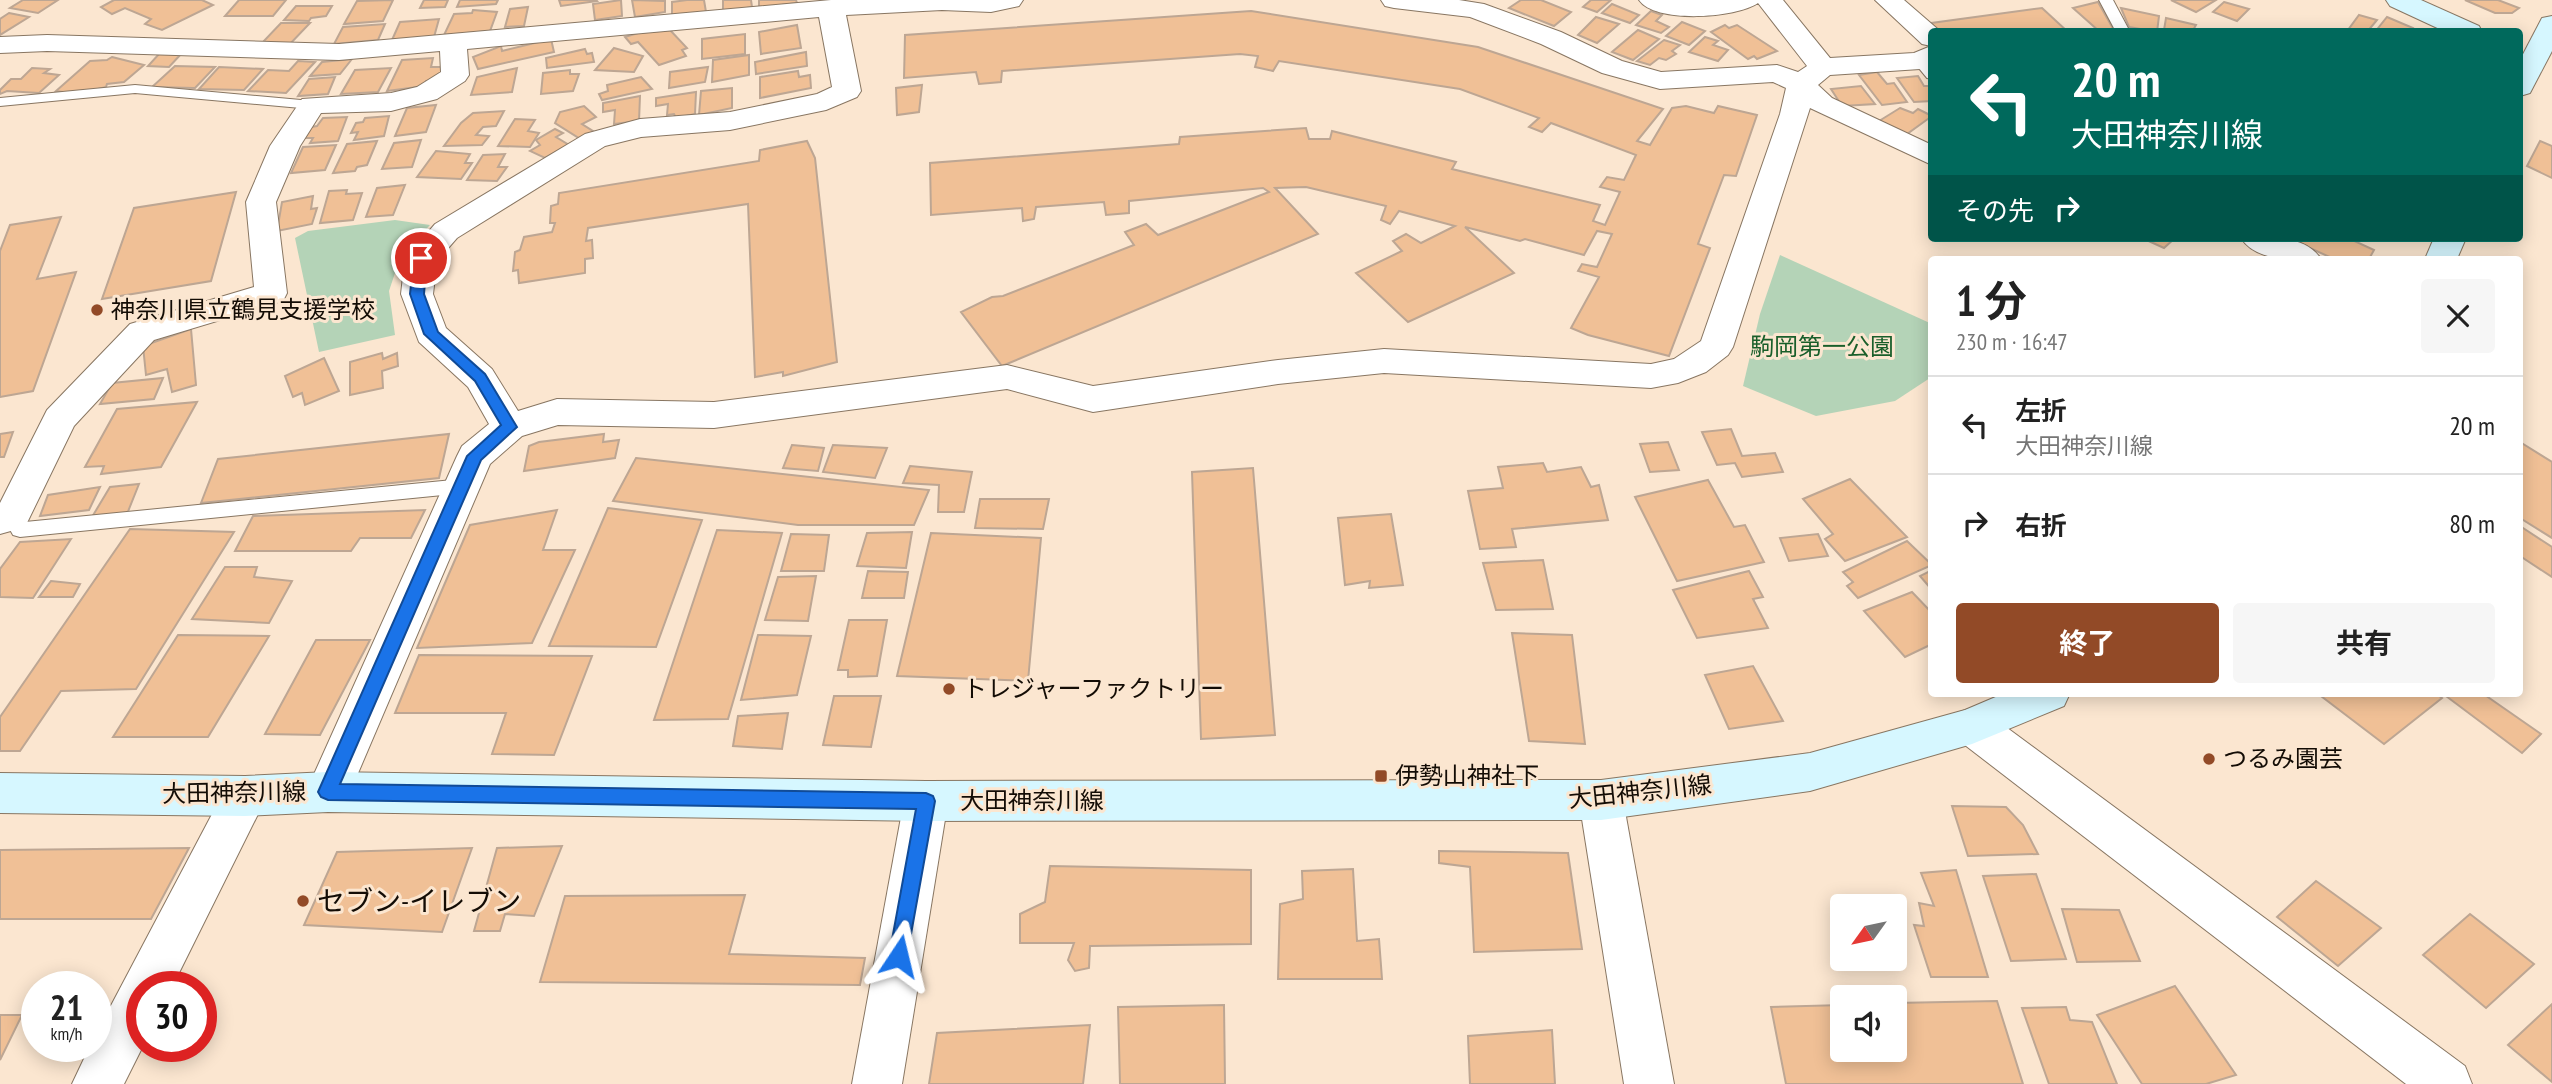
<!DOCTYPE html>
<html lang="ja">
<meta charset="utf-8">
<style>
:root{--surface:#fff;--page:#f6f6f6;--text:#222;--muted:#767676;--line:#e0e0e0;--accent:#924a27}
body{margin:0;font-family:"PT Sans Narrow","Noto Sans JP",sans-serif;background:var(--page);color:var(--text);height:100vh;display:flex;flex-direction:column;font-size:26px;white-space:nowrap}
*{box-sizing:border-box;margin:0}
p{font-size:23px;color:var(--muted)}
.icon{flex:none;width:38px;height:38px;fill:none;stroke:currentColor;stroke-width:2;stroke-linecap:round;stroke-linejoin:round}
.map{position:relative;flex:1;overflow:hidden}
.sheet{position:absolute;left:1928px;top:256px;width:595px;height:441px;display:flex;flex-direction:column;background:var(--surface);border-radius:7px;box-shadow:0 4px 18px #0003}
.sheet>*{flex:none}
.hud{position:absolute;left:1928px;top:28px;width:595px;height:214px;border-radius:7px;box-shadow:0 4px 18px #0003;background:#00695c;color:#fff;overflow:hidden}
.needle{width:46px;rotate:237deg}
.fabs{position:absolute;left:1830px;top:894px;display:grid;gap:14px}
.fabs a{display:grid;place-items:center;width:77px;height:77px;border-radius:7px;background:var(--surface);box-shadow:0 4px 18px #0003;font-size:35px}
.speed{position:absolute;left:21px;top:971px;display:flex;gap:14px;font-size:35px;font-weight:700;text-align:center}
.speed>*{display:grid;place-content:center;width:91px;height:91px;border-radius:50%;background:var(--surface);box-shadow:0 4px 18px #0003;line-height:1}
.speed small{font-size:18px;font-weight:400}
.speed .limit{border:10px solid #d22;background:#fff;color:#111}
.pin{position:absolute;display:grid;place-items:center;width:60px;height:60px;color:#fff;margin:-30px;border:4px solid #fff;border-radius:50%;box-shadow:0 2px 7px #0007}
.me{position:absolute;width:77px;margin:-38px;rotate:10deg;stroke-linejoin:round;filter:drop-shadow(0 0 5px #0008)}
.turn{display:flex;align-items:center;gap:24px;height:147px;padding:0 28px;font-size:32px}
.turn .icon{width:91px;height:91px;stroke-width:2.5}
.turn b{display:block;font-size:49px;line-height:60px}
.then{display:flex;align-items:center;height:66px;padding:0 28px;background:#0003;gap:14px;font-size:26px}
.round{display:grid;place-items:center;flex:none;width:74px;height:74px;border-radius:7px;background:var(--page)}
.headline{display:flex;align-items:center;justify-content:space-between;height:119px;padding:0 28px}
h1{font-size:42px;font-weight:700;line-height:52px}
.cta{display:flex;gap:14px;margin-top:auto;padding:14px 28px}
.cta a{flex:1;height:80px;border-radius:7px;background:var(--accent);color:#fff;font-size:28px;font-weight:700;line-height:80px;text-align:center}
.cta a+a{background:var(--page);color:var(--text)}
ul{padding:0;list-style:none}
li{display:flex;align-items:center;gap:21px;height:98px;padding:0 28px;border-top:2px solid var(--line)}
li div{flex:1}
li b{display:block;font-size:26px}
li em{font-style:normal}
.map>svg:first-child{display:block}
</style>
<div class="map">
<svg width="2552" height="1084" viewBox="0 0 2552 1084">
<rect width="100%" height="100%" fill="#fbe6d0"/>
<!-- green -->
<g fill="#b4d3b7">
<polygon points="395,220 430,225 400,258 389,291 395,335 319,352 295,238 308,231"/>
<polygon points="1780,255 1932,324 1930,378 1895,401 1816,416 1743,386 1760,314"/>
</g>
<!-- building -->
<g fill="#f0c096" stroke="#bda693" stroke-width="2">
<polygon points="23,0 58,0 38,13 10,8"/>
<polygon points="114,0 202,0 213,5 162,30 145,24 151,19 125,8 112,14 101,7"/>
<polygon points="239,0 286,0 273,16 225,16"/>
<polygon points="393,0 383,21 344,24 357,1"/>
<polygon points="424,0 448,0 445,7 420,8"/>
<polygon points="460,0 498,0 496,4 457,7"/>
<polygon points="559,0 596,0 597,1 561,6"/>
<polygon points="621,0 622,16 595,20 593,4"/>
<polygon points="632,0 665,1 665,12 635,17"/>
<polygon points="687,0 704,0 706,12 672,16 672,2"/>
<polygon points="723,0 751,0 752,7 723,12"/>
<polygon points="759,0 796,0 797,3 759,8"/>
<polygon points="1521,0 1541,0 1571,12 1554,26 1509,8"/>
<polygon points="1591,0 1611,0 1597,12 1583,7"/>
<polygon points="2171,0 2216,0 2196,12"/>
<polygon points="2465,0 2498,0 2519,8 2512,13 2495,13"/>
<polygon points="2098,2 2115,32 2100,32 2073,8"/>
<polygon points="2224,2 2249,9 2237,21 2213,12"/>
<polygon points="1612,4 1639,15 1630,23 1602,13"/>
<polygon points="296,6 332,6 326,16 311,18 309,21 284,20"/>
<polygon points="528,7 524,26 505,27 510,9"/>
<polygon points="2042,8 2068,32 1933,32 1924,24"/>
<polygon points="2121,8 2159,16 2157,32 2129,27"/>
<polygon points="473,10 497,12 490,31 444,35 454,14 472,13"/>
<polygon points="1251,11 1478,47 1663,109 1637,141 1650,145 1672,108 1686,106 1714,113 1718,106 1757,115 1736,176 1724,175 1698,244 1710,248 1669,356 1588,335 1571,328 1599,277 1578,271 1582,264 1597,267 1612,234 1597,231 1584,255 1525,239 1520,241 1465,227 1514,273 1408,322 1356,273 1402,251 1393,241 1406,234 1421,243 1455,226 1399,211 1390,224 1381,220 1386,206 1306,187 1275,188 1318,234 1002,366 961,312 992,297 1003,296 1134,245 1125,232 1146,224 1158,235 1269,192 1263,188 1129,201 1129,213 1106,215 1104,202 1036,207 1034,219 1023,221 1022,208 931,215 930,163 1179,144 1180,137 1306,128 1309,139 1330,139 1332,131 1456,162 1452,169 1600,205 1593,221 1605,225 1620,192 1600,187 1607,177 1624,180 1636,155 1551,123 1542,132 1529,127 1539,118 1460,89 1279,61 1273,71 1255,67 1258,56 1240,54 1002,71 1001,82 979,84 976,72 904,78 905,35"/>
<polygon points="1651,11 1662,15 1656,21 1669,27 1661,33 1636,25"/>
<polygon points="9,13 29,17 0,35 0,19"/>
<polygon points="2359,15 2377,20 2367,32 2348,30"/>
<polygon points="1596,17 1619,24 1597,43 1578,35"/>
<polygon points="2387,17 2413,28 2411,32 2375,32"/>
<polygon points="2166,18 2196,25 2192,32 2169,32 2164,30"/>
<polygon points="439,19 434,37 392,40 400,22"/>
<polygon points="1682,22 1705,31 1689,45 1666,36"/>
<polygon points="281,23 310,23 289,45 261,44"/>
<polygon points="385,24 378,40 334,44 343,27"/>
<polygon points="797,25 801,48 761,54 759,32"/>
<polygon points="1725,25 1729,28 1737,25 1777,51 1757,59 1754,56 1748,59 1711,32"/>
<polygon points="670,30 687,48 682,50 686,56 659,65 638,42 631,44 625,37 638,33"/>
<polygon points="1638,30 1659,39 1633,60 1612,52"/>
<polygon points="745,34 745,54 702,59 702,39"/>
<polygon points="1705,37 1718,41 1713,45 1728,50 1718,61 1689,52"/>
<polygon points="551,39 554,52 478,69 473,57 501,46 502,51"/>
<polygon points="1664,40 1680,45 1672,51 1676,54 1666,60 1659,58 1650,65 1637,61"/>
<polygon points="614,48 643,56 634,72 595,70"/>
<polygon points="585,49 587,54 592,53 594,62 547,68 546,58"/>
<polygon points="806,52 807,66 756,74 755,62"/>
<polygon points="182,53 169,67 148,66 159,54"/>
<polygon points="749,55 749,75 712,82 713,60"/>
<polygon points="112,57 144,65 124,82 107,84 106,87 78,94 56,91 90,61 107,60"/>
<polygon points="433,58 431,67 445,67 440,80 426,81 425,86 387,91 402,60"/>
<polygon points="352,59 340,74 310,76 322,62"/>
<polygon points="298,61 315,62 286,93 248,91 268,70 289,71"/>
<polygon points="175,66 215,67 195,88 152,87"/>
<polygon points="219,67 263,69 244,90 199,89"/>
<polygon points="708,67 705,82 669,88 670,72"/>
<polygon points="32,68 50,69 44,73 59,75 39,93 7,91 0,94 0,90 11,79 21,79"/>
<polygon points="391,68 378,92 341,94 355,70"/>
<polygon points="517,68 512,92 471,95 477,77"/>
<polygon points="570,70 570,74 579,74 573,91 541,94 543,73"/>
<polygon points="798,71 799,77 810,75 811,88 760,98 760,77"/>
<polygon points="1877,72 1887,84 1894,83 1907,102 1882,105 1859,75"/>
<polygon points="1918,76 1924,86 1932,86 1932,101 1914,102 1897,78"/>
<polygon points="335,77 328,94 298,96 309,79"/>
<polygon points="641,77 652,89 602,100 599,94 608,91 607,85"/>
<polygon points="922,85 919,112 897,115 896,88"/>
<polygon points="1861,86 1875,104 1842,106 1831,89"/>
<polygon points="732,88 732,108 699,115 701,91"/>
<polygon points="696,92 695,114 676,118 674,114 667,115 668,104 656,106 656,98"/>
<polygon points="640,96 639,121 614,124 615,110 603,112 603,103"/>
<polygon points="436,105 426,132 395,136 407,108"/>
<polygon points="584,106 596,117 582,124 596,133 582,140 555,123 560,112"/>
<polygon points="1900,108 1913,113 1918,109 1932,116 1907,134 1879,121"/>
<polygon points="504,111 496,126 483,127 476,135 489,136 482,145 444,146 461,123 473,113"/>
<polygon points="389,116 384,136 354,140 358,132 351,133 356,123 363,122 365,118"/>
<polygon points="347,117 338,141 310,143 313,138 305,138 311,127 317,126 323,118"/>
<polygon points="515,119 535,120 528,131 539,133 530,147 498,146"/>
<polygon points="555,129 563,133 556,137 569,145 545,158 530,151 540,145 536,140"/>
<polygon points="421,140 412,167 382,169 394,143"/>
<polygon points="377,141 367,165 357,167 355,171 333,173 347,144"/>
<polygon points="807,141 815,158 837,362 783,376 783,372 755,377 748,204 588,228 586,241 592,240 593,258 585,259 585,273 519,283 518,270 513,271 515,252 520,250 524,237 552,232 555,223 550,223 551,206 558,204 559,193 759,161 760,150"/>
<polygon points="2540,141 2552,146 2552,178 2527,166"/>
<polygon points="336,145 325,170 291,173 303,147"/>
<polygon points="436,151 470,154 465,163 472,163 461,179 417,177"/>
<polygon points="505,154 498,167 507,167 497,181 467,180 483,155"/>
<polygon points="405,185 393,215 366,217 377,188"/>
<polygon points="347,190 346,194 362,193 353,220 320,223 329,191"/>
<polygon points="236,192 211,281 102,299 134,208"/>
<polygon points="313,196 311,209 317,208 312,224 277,231 282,202"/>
<polygon points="61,217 37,279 76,272 33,391 0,397 0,251 10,225"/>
<polygon points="2142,238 2175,238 2164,248"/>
<polygon points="2288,238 2348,238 2374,250 2369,259 2334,259"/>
<polygon points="191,329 196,385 172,392 167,369 146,375 143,346"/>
<polygon points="382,353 383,359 397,353 398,366 382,371 383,388 350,395 350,362"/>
<polygon points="324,358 339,391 305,405 302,393 293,397 285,376"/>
<polygon points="163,378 154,399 100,404 112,383"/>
<polygon points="197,402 161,467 101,474 104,466 85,467 117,409"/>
<polygon points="1731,429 1742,456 1775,453 1783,472 1742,477 1735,463 1717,465 1702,432"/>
<polygon points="13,432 4,457 0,457 0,434"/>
<polygon points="449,434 439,478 201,503 218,459"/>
<polygon points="604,434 603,442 619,440 615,458 524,471 529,446 539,442"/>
<polygon points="1668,442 1679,470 1650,472 1640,444"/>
<polygon points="2520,442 2552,462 2552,538 2520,518"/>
<polygon points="792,445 824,448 818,471 783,468"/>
<polygon points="833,445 887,448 875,478 823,472"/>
<polygon points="636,458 929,490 914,525 798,525 613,501"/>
<polygon points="1543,463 1547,472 1581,467 1591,487 1599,485 1608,520 1512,529 1516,547 1480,549 1468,491 1503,488 1498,467"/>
<polygon points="910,466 972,472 964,512 938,512 939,485 903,483"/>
<polygon points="1253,468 1275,735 1201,739 1192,472"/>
<polygon points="1850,479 1907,537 1845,561 1825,539 1833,534 1803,499"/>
<polygon points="1708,480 1734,527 1745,525 1764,562 1677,581 1635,497"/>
<polygon points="139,484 127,514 92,517 110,487"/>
<polygon points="100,487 89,510 40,516 48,495"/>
<polygon points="980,499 1049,499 1043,529 975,528"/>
<polygon points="608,508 702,520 656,647 549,646"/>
<polygon points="425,510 411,538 360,538 351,551 235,551 253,516"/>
<polygon points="557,510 543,550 575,550 532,643 417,648 470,525"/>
<polygon points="1391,514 1403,585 1369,588 1370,581 1345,585 1338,518"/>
<polygon points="2520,526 2552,547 2552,577 2520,556"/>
<polygon points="130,529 234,532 136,689 61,691 20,751 0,751 0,717"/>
<polygon points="717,530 782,533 728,719 654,720"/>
<polygon points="912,532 906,568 857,566 867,533"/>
<polygon points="931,533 1041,538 1028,681 897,676"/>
<polygon points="791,534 829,535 824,571 781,571"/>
<polygon points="1818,534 1828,556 1789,561 1780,538"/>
<polygon points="71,539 33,598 0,597 0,569 20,542"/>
<polygon points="1907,541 1932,565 1858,598 1847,586 1853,582 1843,572"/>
<polygon points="1543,560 1553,609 1496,610 1483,563"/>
<polygon points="225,567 257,567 254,577 292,581 269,623 192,619"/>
<polygon points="1932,570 1932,590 1920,576"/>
<polygon points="868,571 908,572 904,598 862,598"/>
<polygon points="1749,571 1763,597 1753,599 1768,628 1697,638 1673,590"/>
<polygon points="816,576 808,621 765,620 778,577"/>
<polygon points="51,581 80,584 73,597 39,597"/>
<polygon points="1912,592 1932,613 1932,644 1905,657 1864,611"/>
<polygon points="849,620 887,620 877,676 848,677 848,670 838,670"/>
<polygon points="1512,633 1572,635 1585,744 1529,741"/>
<polygon points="178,635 269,636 208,737 113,737"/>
<polygon points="758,635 811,636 797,695 741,700"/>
<polygon points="316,640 370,640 320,735 265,734"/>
<polygon points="419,655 592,656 554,755 492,754 506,713 395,713"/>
<polygon points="1753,666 1783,721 1729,729 1705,675"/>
<polygon points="2317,693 2435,693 2442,698 2384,744"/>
<polygon points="2442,693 2482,693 2541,734 2522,753"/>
<polygon points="834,696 881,696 871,747 823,745"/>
<polygon points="788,713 782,749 733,746 738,716"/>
<polygon points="1952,806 2006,807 2023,825 2038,854 1968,856"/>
<polygon points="562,846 534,916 505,914 500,931 474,931 497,848"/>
<polygon points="189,848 151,919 0,919 0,850"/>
<polygon points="472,848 442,932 304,925 337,852"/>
<polygon points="1439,851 1568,853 1582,949 1474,952 1470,867 1439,863"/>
<polygon points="1050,866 1251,870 1251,944 1090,946 1089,968 1075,971 1068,960 1074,943 1020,943 1020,914 1045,902"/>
<polygon points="1353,869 1357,941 1379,939 1382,979 1278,979 1280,904 1303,899 1302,871"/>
<polygon points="1956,870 1988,977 1931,977 1914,925 1924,926 1919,903 1934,906 1921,873"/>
<polygon points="2036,874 2066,959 2011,961 1983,876"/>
<polygon points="2316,881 2381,928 2338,966 2277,917"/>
<polygon points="745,895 729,954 865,958 860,985 540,982 565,896"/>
<polygon points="2062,909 2119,910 2140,961 2077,962"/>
<polygon points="2470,914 2534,964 2486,1008 2423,955"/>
<polygon points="2175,986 2236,1075 2206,1084 2142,1084 2097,1015"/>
<polygon points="1997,1001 2023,1084 1786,1084 1771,1007 1843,1005 1843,1050 1895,1050 1895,1003"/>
<polygon points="2552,1004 2552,1082 2508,1045"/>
<polygon points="1224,1005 1225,1084 1120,1084 1118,1007"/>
<polygon points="2066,1007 2070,1020 2092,1022 2117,1084 2049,1084 2022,1008"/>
<polygon points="0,1015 22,1015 0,1060"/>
<polygon points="1090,1025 1083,1084 929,1084 937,1033"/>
<polygon points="1552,1030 1555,1084 1470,1084 1468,1036"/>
</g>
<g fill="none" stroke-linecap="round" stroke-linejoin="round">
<!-- service casing -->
<g stroke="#887662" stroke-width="2">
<g id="service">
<polygon points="2099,0 2113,0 2130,32 2116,32"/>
<polygon points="1920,57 1932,66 1932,79 1927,78 1913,61"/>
<polygon points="135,85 312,101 319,105 312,109 135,93 0,106 0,98"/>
<polygon points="463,479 470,481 472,486 470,491 463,493 20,537 13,535 3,517 5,512 12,510 19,512 25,522"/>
</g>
</g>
<!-- minor casing -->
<g stroke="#887662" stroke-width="2">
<g id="minor">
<path d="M831 0H1023L1019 6 991 12 942 10 846 15 861 91 857 97 826 110 730 130 641 137 605 146 457 238 437 261 433 294 446 328 492 369 518 411 557 399 714 402 1007 365 1093 386 1278 360 1384 349 1651 364 1674 359 1701 341 1780 114 1786 88 1773 82 1660 89 1602 73 1541 44 1470 17 1394 8 1385 6 1381 0H1459L1484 4 1561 32 1622 61 1661 72 1777 65 1798 72 1807 66 1758 3C1737 18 1655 24 1639 0H1783L1830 58 1914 53 1931 46 1922 44 1875 0H1904L1941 32H1932V66L1920 69 1830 75 1818 85 1832 98 1932 145V165L1810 108 1733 347 1728 355 1706 372 1678 383 1651 388 1384 373 1278 384 1093 412 1007 389 714 428 558 425 522 436 490 464 350 792 344 806 328 812 312 806 306 792 457 456 462 446 489 424 468 387 419 342 401 294 405 259 435 224 585 134 640 119 730 112 817 94 832 87 819 17 467 49 469 75 465 81 437 99 391 111 321 113 300 146 276 202 287 293 283 301 154 340 74 426 25 527 0 534V503L47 410 130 324 254 287 246 202 270 146 302 99 391 93 417 87 441 72 440 51 339 60 47 51 0 53V37L47 35 339 44Z"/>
<path d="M2241 238C2267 238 2305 234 2321 259 2295 259 2257 263 2241 238Z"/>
<polygon points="1972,708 1987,713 2465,1066 2472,1084 2406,1084 1957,739 1951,726 1957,713"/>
<polygon points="245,776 261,782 267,796 172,987 142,987 143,1046 124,1084 72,1084 90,1046 96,1046 96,1034 229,782"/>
<polygon points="1601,780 1617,786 1623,800 1674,1084 1624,1084 1579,800 1585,786"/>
<polygon points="926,781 942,787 948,801 902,1084 852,1084 904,801 910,787"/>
</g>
</g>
<!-- secondary casing -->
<g stroke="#887662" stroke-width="2">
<g id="secondary">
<polygon points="2386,0 2421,0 2479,26 2482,32 2446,32 2390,6"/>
<polygon points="2552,16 2552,51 2530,93 2520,96 2520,60 2542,18"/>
<polygon points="2434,238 2466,238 2457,259 2425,259"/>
<polygon points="2005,693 2070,693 2064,706 1972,744 1810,791 1601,820 926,821 328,812 245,816 0,813 0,773 245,776 328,772 926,781 1601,780 1810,753 1965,710"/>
</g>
</g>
<!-- service -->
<use href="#service" fill="#fff" fill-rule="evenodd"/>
<!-- minor -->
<use href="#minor" fill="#fff" fill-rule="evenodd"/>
<!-- secondary -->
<use href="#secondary" fill="#d6f7ff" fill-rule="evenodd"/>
</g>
<!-- route -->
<polygon fill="#1a73e8" stroke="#114b97" stroke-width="2" points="421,254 427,258 424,294 438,332 485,374 517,427 481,460 340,784 926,793 933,796 935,801 906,962 899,965 892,962 889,956 916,809 328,800 321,797 318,792 467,456 501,425 475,381 424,334 410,294 414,258"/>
<!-- markers -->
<g fill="#924a27" stroke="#fbe6d0" stroke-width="2.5">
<circle cx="97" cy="310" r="7"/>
<circle cx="949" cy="689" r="7"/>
<circle cx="2209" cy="759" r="7"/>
<rect x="1374" y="769" width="14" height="14" rx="3.5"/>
<circle cx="303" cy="901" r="7"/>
</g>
<g text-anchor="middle" stroke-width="6" stroke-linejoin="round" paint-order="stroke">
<!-- poi labels -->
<g font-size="24" fill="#130c05" stroke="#fbe6d0" text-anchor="start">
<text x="111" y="318">神奈川県立鶴見支援学校</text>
<text x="963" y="697">トレジャーファクトリー</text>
<text x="2223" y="767">つるみ園芸</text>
<text x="1395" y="784">伊勢山神社下</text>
</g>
<!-- park labels -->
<g font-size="24" fill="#195e2a" stroke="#fbe6d0">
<text x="1822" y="355">駒岡第一公園</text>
</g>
<!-- street labels -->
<g font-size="24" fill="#130c05" stroke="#fbe6d0">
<text transform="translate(1640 792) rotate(-6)" y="8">大田神奈川線</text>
<text transform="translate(234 793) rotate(-1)" y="8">大田神奈川線</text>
<text x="1032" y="809">大田神奈川線</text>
</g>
<!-- near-poi labels -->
<g font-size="28" fill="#130c05" stroke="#fbe6d0" text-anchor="start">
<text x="317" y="911">セブン-イレブン</text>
</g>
</g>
</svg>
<div class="fabs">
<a><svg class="needle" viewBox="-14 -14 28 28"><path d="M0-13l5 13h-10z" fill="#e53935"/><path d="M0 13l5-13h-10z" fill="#767676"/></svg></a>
<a><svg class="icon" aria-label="sound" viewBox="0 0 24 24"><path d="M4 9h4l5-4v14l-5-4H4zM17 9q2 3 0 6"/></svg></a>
</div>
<div class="speed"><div>21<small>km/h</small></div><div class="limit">30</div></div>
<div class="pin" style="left:421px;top:258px;background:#d93025"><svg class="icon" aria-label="arrive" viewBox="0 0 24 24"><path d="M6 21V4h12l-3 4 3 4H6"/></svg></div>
<svg class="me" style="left:899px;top:956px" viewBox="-20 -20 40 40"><path d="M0-17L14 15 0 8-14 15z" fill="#1a73e8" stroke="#fff" stroke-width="4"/></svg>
<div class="hud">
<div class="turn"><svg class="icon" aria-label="left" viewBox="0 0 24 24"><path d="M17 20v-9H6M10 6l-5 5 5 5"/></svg><div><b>20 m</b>大田神奈川線</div></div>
<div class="then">その先<svg class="icon" aria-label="right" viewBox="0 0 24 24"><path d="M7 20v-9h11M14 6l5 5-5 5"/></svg></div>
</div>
<section class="sheet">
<div class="headline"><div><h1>1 分</h1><p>230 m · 16:47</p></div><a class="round"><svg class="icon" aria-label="close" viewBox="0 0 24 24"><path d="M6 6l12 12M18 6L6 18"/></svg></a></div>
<ul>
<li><svg class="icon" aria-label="left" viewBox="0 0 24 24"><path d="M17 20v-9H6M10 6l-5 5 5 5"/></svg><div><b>左折</b><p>大田神奈川線</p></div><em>20 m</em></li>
<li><svg class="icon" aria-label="right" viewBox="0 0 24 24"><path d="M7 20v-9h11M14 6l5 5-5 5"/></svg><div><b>右折</b></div><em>80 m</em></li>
</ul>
<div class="cta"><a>終了</a><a>共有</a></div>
</section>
</div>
